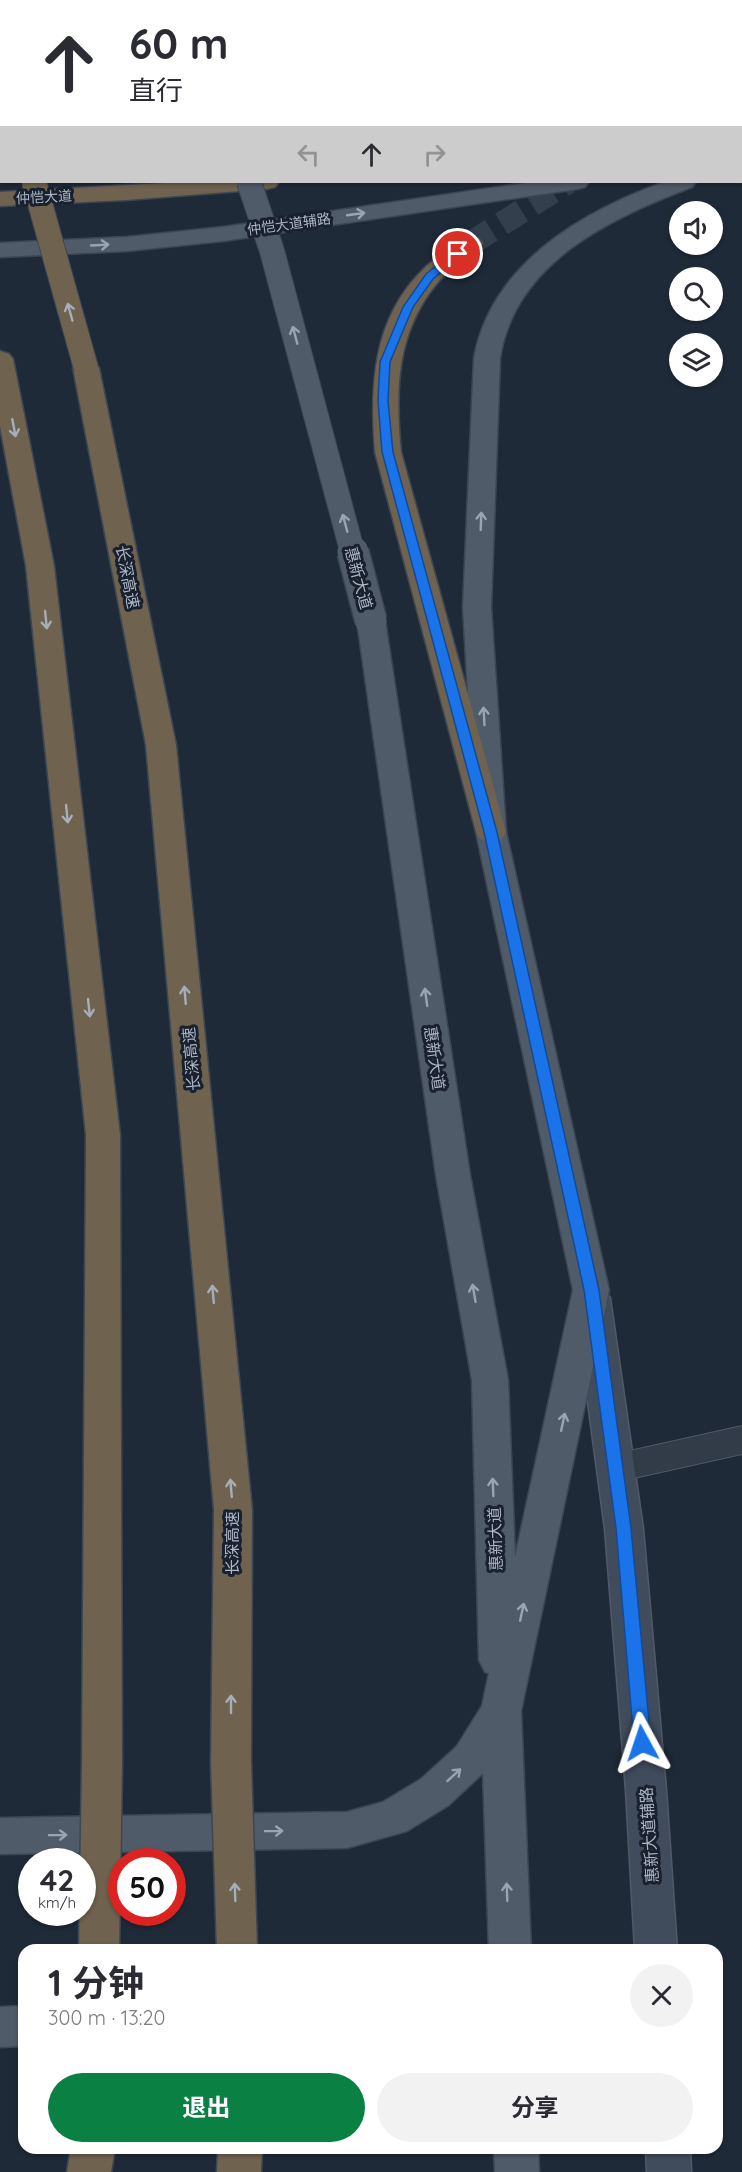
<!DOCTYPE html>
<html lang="zh">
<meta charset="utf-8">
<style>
:root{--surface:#fff;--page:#f2f2f3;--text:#2b2b33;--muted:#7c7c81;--accent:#0b8043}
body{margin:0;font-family:Quicksand,"Noto Sans SC",sans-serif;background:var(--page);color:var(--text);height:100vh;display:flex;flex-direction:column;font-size:22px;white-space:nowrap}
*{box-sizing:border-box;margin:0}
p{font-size:20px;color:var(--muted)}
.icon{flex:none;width:33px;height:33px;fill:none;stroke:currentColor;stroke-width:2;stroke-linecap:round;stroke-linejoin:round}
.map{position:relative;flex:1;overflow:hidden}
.sheet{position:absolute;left:18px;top:1944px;width:705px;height:210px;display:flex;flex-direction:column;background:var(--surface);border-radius:18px;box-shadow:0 2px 4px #0004}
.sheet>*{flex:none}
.hud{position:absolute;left:0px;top:0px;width:742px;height:183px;box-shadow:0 2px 4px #0004;background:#fff;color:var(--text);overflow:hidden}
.buttons{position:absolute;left:669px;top:201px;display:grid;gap:12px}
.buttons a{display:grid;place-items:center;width:54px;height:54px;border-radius:50%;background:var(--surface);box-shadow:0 2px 4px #0004;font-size:30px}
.speed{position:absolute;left:18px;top:1848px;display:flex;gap:12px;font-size:30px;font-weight:700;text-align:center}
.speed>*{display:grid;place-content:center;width:78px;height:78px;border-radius:50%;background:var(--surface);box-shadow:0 2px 4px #0004;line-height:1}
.speed small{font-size:15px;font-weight:400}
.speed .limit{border:9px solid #d22;background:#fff;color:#111}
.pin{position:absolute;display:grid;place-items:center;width:51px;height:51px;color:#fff;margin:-26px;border:3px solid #fff;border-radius:50%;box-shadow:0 2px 6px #0007}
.me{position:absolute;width:66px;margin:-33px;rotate:355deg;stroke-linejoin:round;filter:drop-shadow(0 0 4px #0008)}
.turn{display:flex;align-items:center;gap:21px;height:126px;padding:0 30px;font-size:27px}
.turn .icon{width:78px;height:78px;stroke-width:2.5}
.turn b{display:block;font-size:42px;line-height:51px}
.lanes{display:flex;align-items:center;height:57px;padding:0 30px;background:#0003;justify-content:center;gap:30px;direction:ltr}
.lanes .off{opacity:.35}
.round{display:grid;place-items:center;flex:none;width:63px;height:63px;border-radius:32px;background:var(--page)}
.overview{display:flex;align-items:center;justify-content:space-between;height:102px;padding:0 30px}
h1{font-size:36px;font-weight:700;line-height:45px}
.cta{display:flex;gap:12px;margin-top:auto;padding:12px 30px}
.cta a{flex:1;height:69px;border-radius:36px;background:var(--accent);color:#fff;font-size:24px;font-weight:700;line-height:69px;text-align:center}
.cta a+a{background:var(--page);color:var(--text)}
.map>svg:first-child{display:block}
</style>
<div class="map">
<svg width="742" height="2172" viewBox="0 0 742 2172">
<rect width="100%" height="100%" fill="#1f2a38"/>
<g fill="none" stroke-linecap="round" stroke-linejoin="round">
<!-- highway-tunnel -->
<polyline stroke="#343f4d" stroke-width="24" stroke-dasharray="24 12" stroke-linecap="butt" points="471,243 568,182"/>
<!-- lane casing -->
<g stroke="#505966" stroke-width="2">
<polygon id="lane" points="742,1426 742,1454 616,1482 603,1478 598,1468 603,1458 616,1454"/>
</g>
<!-- secondary casing -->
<g stroke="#505966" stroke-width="3">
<g id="secondary">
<polygon points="592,1284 604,1288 610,1298 643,1529 666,1790 677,1950 635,1950 626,1790 605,1529 574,1298 580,1288"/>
<polygon points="646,2148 690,2148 691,2172 647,2172"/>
</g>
</g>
<!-- primary casing -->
<g stroke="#3c4552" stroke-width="3">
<g id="primary">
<rect x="179" y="0" width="22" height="2"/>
<rect x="741" y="159" width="1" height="14"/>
<polygon points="533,182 589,182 585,187 577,189 223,241 127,251 0,257 0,243 127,237 223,227"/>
<path d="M664 182H696L692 187C611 218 515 262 500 358L491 607 506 832 609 1290 521 1711 531 1950H489L483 1773 449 1805 407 1831 347 1848 0 1854V1818L347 1812 383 1802 421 1779 457 1746 482 1706 489 1673 485 1672 479 1660 472 1380 436 1175 357 621 361 615 371 612 381 615 385 621 470 1175 508 1380 515 1557 573 1290 476 832 463 607 474 358C491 264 582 212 664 182Z"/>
<polygon points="24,2006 24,2046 0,2047 0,2007"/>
<polygon points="494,2148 538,2148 539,2172 495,2172"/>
</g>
</g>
<!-- highway casing -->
<g stroke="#3d4653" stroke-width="3">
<g id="highway">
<rect x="741" y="36" width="1" height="12"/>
<polygon points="0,56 2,57 2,74 0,74"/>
<rect x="741" y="65" width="1" height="14"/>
<rect x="741" y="108" width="1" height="14"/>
<rect x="0" y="139" width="2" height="14"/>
<polygon points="184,182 279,182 275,187 267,189 126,200 0,206 0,192"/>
<path d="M471 236 479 238 483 243C472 259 451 267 438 282 396 332 395 390 401 452L506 832 502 839 491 842 480 839 476 832 375 452C369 378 374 308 436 258 447 250 458 239 471 236Z"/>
<polygon points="0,351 9,354 13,359 54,566 120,1135 122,1765 116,1778 102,1783 88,1778 82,1765 86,1135 26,566 0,426"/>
<polygon points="86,360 95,363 99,368 176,745 252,1510 251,1762 245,1775 231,1780 217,1775 211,1762 214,1510 146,745 73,368 77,363"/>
<polygon points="71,2148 115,2148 111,2172 67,2172"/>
<polygon points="218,2148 262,2148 261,2172 217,2172"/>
</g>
</g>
<!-- lane -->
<use href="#lane" fill="#323c48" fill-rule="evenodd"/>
<!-- secondary -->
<use href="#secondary" fill="#404b5c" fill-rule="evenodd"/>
<!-- primary -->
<use href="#primary" fill="#505b69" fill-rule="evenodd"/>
<!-- highway -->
<use href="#highway" fill="#6f624f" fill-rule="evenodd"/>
<!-- primary-bridge-far1 casing -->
<g stroke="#3c4552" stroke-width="26" stroke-linecap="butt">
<polyline id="primary-bridge-far1" points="249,182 272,251 353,554"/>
</g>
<!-- primary-bridge casing -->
<g stroke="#3c4552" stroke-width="34" stroke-linecap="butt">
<polyline id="primary-bridge" points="353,552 371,621"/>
</g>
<!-- highway-bridge-far1 casing -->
<g stroke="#3d4653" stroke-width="26" stroke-linecap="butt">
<polyline id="highway-bridge-far1" points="34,182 86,368"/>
</g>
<!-- highway-bridge casing -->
<g stroke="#3d4653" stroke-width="43" stroke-linecap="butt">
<g id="highway-bridge">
<polyline points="231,1762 237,1950"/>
<polyline points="99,1950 102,1765"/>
</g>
</g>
<!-- primary-bridge-far1 -->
<use href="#primary-bridge-far1" stroke="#505b69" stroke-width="24"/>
<!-- primary-bridge -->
<use href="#primary-bridge" stroke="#505b69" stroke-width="31"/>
<!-- highway-bridge-far1 -->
<use href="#highway-bridge-far1" stroke="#6f624f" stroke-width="24"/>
<!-- highway-bridge -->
<use href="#highway-bridge" stroke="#6f624f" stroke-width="40"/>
</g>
<!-- one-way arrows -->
<defs><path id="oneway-shaft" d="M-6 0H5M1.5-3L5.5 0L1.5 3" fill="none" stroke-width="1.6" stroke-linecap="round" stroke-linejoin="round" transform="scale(1.5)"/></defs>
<g stroke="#9aa4b3">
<use href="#oneway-shaft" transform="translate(356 214) rotate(-8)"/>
<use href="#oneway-shaft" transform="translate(100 245) rotate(-3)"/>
<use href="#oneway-shaft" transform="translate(295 335) rotate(-105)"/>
<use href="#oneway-shaft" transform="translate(481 521) rotate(-88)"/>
<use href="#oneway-shaft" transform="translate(345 523) rotate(-105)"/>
<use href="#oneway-shaft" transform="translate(484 716) rotate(-93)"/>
<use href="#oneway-shaft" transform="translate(426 997) rotate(-98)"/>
<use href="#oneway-shaft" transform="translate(474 1293) rotate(-100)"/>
<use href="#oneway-shaft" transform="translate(563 1422) rotate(-78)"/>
<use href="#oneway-shaft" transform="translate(493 1487) rotate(-92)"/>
<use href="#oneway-shaft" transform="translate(522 1612) rotate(-78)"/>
<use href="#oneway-shaft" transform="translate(454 1775) rotate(-42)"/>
<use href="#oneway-shaft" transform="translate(274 1831) rotate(-1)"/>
<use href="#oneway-shaft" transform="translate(58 1835) rotate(-1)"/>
<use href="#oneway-shaft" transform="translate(507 1892) rotate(-92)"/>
</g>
<g stroke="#a6aeb9">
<use href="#oneway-shaft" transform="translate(70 312) rotate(-106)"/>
<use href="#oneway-shaft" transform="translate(14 428) rotate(79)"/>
<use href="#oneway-shaft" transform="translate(46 620) rotate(84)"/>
<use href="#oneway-shaft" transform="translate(67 814) rotate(84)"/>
<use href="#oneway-shaft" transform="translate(185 995) rotate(-95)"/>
<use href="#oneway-shaft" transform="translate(89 1008) rotate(84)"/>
<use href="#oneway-shaft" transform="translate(213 1294) rotate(-95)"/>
<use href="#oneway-shaft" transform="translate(231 1488) rotate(-95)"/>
<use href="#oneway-shaft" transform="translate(231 1704) rotate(-90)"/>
<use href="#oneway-shaft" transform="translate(235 1892) rotate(-92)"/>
</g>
<!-- route -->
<polygon fill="#1a73e8" stroke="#114b97" stroke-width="1.5" points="454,252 462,254 433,279 413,307 390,362 388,401 393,452 497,832 599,1290 631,1528 651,1743 648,1748 642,1750 636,1748 634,1743 616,1528 584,1290 484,832 382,452 378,401 380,362 403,307 426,274"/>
<g text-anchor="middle" stroke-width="6" stroke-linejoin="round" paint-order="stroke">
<!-- far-street labels -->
<g font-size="14" fill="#acb6c5" stroke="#18212d">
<text transform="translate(44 197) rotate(-3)" y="5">仲恺大道</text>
<text transform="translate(289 224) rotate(-8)" y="5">仲恺大道辅路</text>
</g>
<!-- street labels -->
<g font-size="16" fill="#acb6c5" stroke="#18212d">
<text transform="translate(128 577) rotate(79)" y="6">长深高速</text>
<text transform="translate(359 578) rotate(75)" y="6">惠新大道</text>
<text transform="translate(435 1058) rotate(82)" y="6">惠新大道</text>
<text transform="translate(191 1059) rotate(-95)" y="6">长深高速</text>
<text transform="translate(495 1539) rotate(-92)" y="6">惠新大道</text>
<text transform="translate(232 1543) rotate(-90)" y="6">长深高速</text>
<text transform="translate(649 1835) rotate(-94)" y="6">惠新大道辅路</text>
</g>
</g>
</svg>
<div class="buttons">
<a><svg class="icon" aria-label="sound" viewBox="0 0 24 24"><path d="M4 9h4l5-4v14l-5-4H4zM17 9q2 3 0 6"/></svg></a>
<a><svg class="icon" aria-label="search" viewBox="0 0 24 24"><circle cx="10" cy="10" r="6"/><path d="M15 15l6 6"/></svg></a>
<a><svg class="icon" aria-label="layers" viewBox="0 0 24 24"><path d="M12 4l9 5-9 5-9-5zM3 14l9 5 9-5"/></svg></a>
</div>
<div class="speed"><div>42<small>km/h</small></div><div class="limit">50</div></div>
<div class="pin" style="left:458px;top:254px;background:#d93025"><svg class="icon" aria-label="arrive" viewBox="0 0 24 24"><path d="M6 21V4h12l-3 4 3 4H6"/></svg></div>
<svg class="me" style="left:642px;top:1743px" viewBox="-20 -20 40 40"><path d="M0-17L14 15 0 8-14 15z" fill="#1a73e8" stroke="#fff" stroke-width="4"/></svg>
<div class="hud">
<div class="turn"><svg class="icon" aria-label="ahead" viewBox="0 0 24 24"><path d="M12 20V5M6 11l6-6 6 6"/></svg><div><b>60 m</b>直行</div></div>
<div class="lanes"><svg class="icon off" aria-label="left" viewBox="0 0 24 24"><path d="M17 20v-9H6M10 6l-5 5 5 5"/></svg><svg class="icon" aria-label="ahead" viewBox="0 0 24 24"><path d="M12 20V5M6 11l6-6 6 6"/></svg><svg class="icon off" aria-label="right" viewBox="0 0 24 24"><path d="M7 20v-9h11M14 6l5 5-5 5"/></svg></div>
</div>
<section class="sheet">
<div class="overview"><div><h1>1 分钟</h1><p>300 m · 13:20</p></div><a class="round"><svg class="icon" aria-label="close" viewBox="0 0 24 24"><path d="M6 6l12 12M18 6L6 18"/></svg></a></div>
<div class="cta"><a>退出</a><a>分享</a></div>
</section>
</div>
